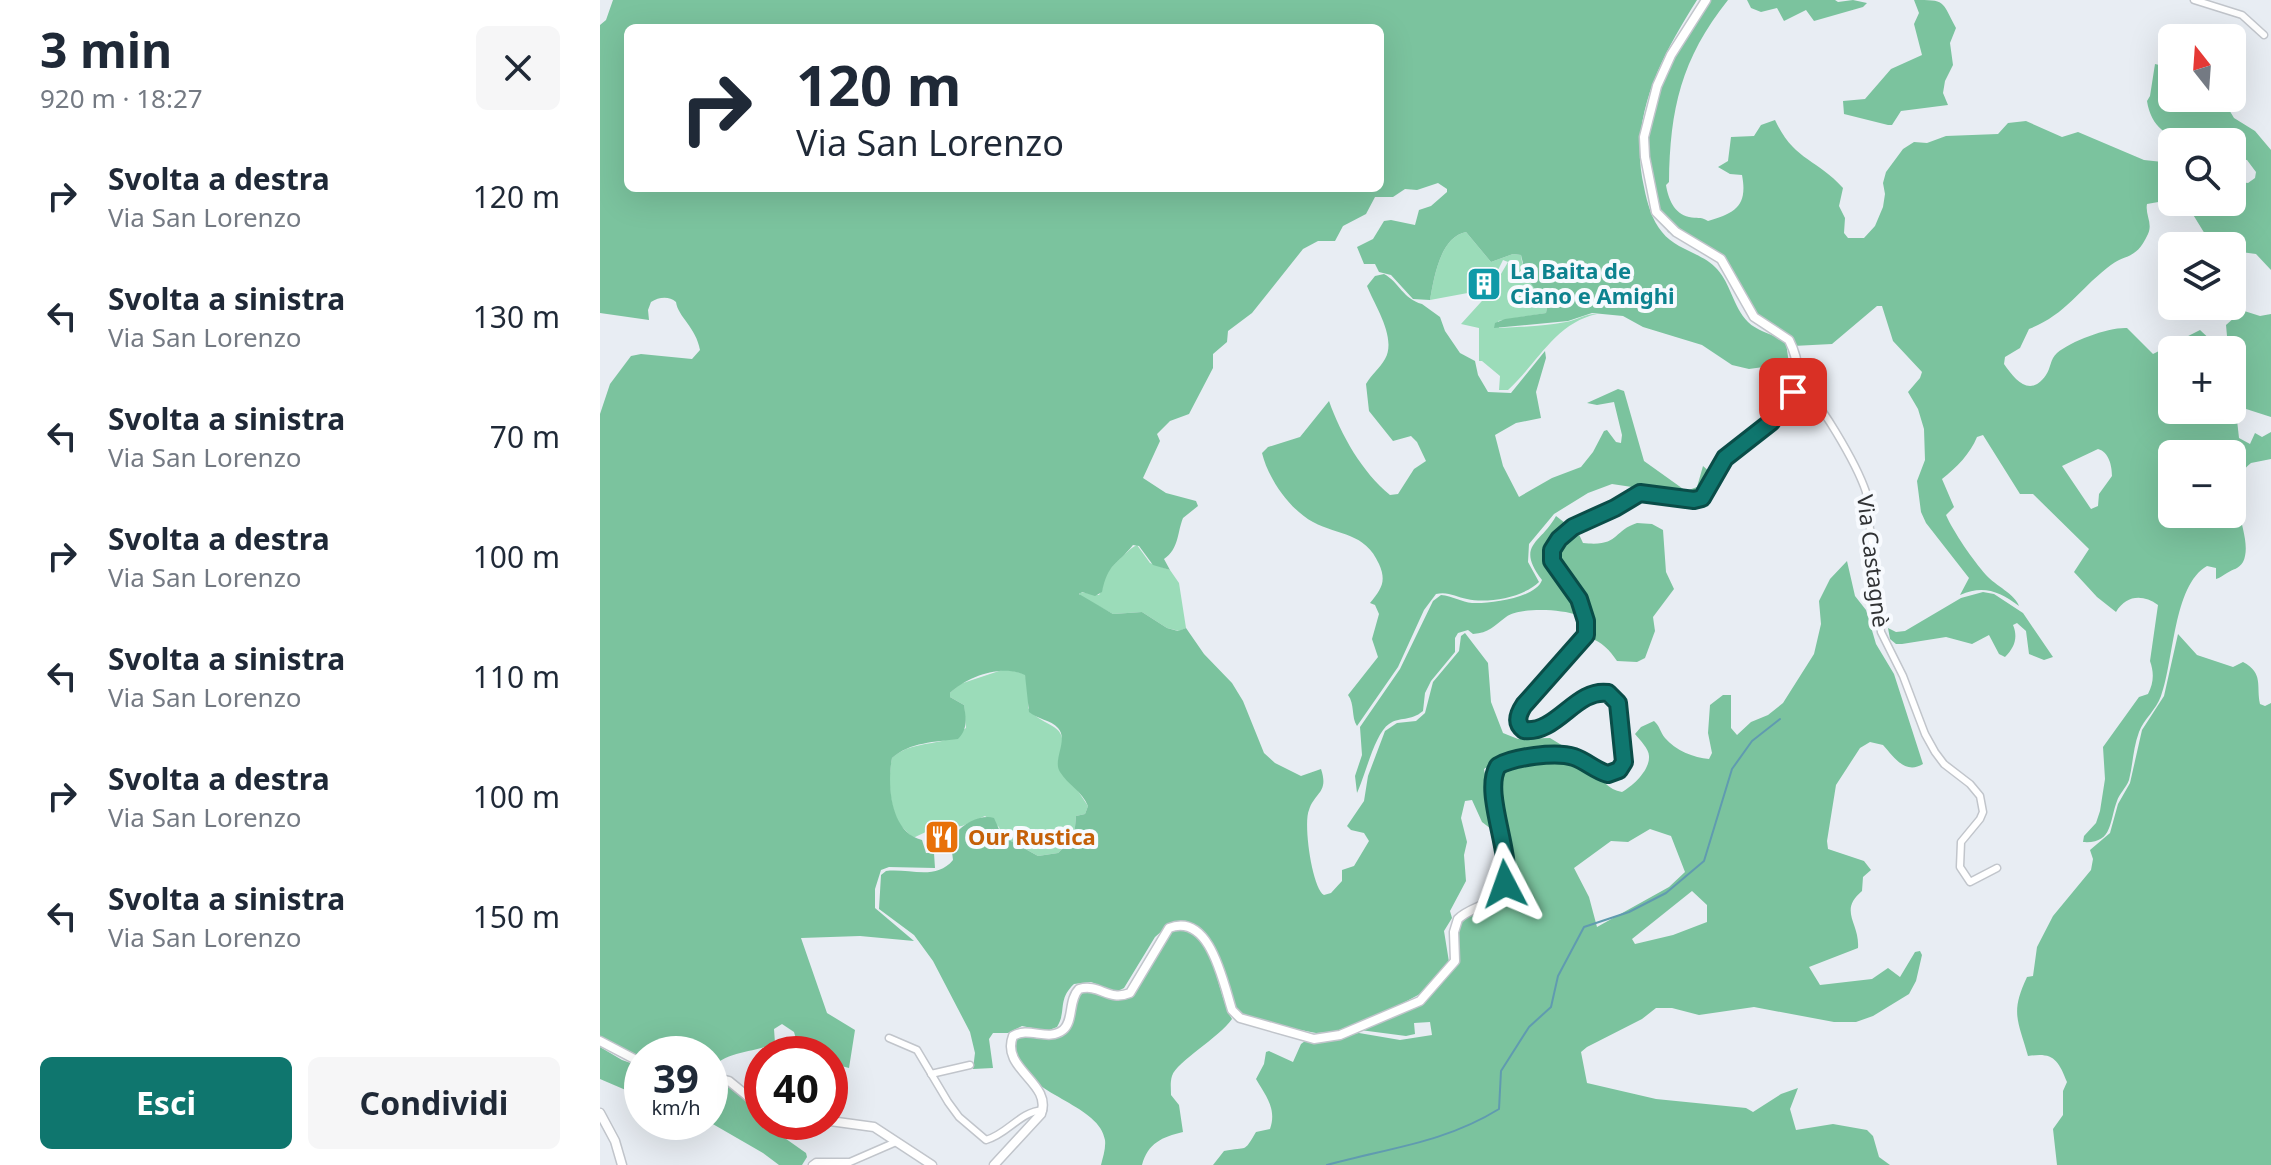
<!DOCTYPE html>
<html lang="it">
<meta charset="utf-8">
<style>
:root{--surface:#fff;--page:#f6f6f7;--text:#1f2937;--muted:#747a83;--accent:#0f766e}
body{margin:0;font-family:"Noto Sans",sans-serif;background:var(--page);color:var(--text);height:100vh;display:flex;flex-direction:column;font-size:30px;white-space:nowrap}
*{box-sizing:border-box;margin:0}
p{font-size:26px;color:var(--muted)}
.icon{flex:none;width:44px;height:44px;fill:none;stroke:currentColor;stroke-width:2;stroke-linecap:round;stroke-linejoin:round}
.map{position:relative;flex:1;overflow:hidden}
.sheet{display:flex;flex-direction:column;background:var(--surface);width:600px}
.sheet>*{flex:none}
.guide{position:absolute;left:24px;top:24px;width:760px;height:168px;border-radius:12px;box-shadow:0 8px 32px #0002;background:#fff;color:var(--text);overflow:hidden}
.needle{width:52px;rotate:343deg}
.controls{position:absolute;left:1558px;top:24px;display:grid;gap:16px}
.controls a{display:grid;place-items:center;width:88px;height:88px;border-radius:12px;background:var(--surface);box-shadow:0 8px 32px #0002;font-size:40px}
.speed{position:absolute;left:24px;top:1036px;display:flex;gap:16px;font-size:40px;font-weight:700;text-align:center}
.speed>*{display:grid;place-content:center;width:104px;height:104px;border-radius:50%;background:var(--surface);box-shadow:0 8px 32px #0002;line-height:1}
.speed small{font-size:20px;font-weight:400}
.speed .limit{border:12px solid #d22;background:#fff;color:#111}
.pin{position:absolute;display:grid;place-items:center;width:68px;height:68px;color:#fff;margin:-34px;border-radius:16px;box-shadow:0 4px 12px #0006}
.me{position:absolute;width:88px;margin:-44px;rotate:356deg;stroke-linejoin:round;filter:drop-shadow(0 0 6px #0008)}
.turn{display:flex;align-items:center;gap:28px;height:168px;padding:0 40px;font-size:36px}
.turn .icon{width:104px;height:104px;stroke-width:2.5}
.turn b{display:block;font-size:56px;line-height:68px}
.round{display:grid;place-items:center;flex:none;width:84px;height:84px;border-radius:12px;background:var(--page)}
.head{display:flex;align-items:center;justify-content:space-between;height:136px;padding:0 40px}
h1{font-size:48px;font-weight:700;line-height:60px}
.action{display:flex;gap:16px;margin-top:auto;padding:16px 40px}
.action a{flex:1;height:92px;border-radius:12px;background:var(--accent);color:#fff;font-size:32px;font-weight:700;line-height:92px;text-align:center}
.action a+a{background:var(--page);color:var(--text)}
ul{padding:0;list-style:none}
li{display:flex;align-items:center;gap:24px;height:120px;padding:0 40px}
li div{flex:1}
li b{display:block;font-size:30px}
li em{font-style:normal}
main{display:flex;flex:1;min-height:0}
.map>svg:first-child{display:block}
</style>
<main>
<section class="sheet">
<div class="head"><div><h1>3 min</h1><p>920 m · 18:27</p></div><a class="round"><svg class="icon" aria-label="close" viewBox="0 0 24 24"><path d="M6 6l12 12M18 6L6 18"/></svg></a></div>
<ul>
<li><svg class="icon" aria-label="right" viewBox="0 0 24 24"><path d="M7 20v-9h11M14 6l5 5-5 5"/></svg><div><b>Svolta a destra</b><p>Via San Lorenzo</p></div><em>120 m</em></li>
<li><svg class="icon" aria-label="left" viewBox="0 0 24 24"><path d="M17 20v-9H6M10 6l-5 5 5 5"/></svg><div><b>Svolta a sinistra</b><p>Via San Lorenzo</p></div><em>130 m</em></li>
<li><svg class="icon" aria-label="left" viewBox="0 0 24 24"><path d="M17 20v-9H6M10 6l-5 5 5 5"/></svg><div><b>Svolta a sinistra</b><p>Via San Lorenzo</p></div><em>70 m</em></li>
<li><svg class="icon" aria-label="right" viewBox="0 0 24 24"><path d="M7 20v-9h11M14 6l5 5-5 5"/></svg><div><b>Svolta a destra</b><p>Via San Lorenzo</p></div><em>100 m</em></li>
<li><svg class="icon" aria-label="left" viewBox="0 0 24 24"><path d="M17 20v-9H6M10 6l-5 5 5 5"/></svg><div><b>Svolta a sinistra</b><p>Via San Lorenzo</p></div><em>110 m</em></li>
<li><svg class="icon" aria-label="right" viewBox="0 0 24 24"><path d="M7 20v-9h11M14 6l5 5-5 5"/></svg><div><b>Svolta a destra</b><p>Via San Lorenzo</p></div><em>100 m</em></li>
<li><svg class="icon" aria-label="left" viewBox="0 0 24 24"><path d="M17 20v-9H6M10 6l-5 5 5 5"/></svg><div><b>Svolta a sinistra</b><p>Via San Lorenzo</p></div><em>150 m</em></li>
</ul>
<div class="action"><a>Esci</a><a>Condividi</a></div>
</section>
<div class="map">
<svg width="1671" height="1165" viewBox="0 0 1671 1165">
<rect width="100%" height="100%" fill="#e8edf3"/>
<!-- green -->
<g fill="#9bdcb9">
<path d="M866 232 891 262 913 254 921 255 922 262 947 307 946 313 898 321 899 328C922 327 944 326 966 322 977 320 987 313 997 314 955 323 937 364 908 390H899L900 376 882 361H879V328L861 324 891 291 908 262 903 260 895 276 887 273 877 281 879 286 873 292 830 300C834 278 840 237 866 232Z"/>
<path d="M537 545 550 563 570 570 579 583 586 628 579 631 567 628 542 612 513 614 480 596V592L499 595C504 588 502 584 505 576 506 571 532 546 537 545Z"/>
<path d="M405 669 425 674 429 692 428 708C443 730 474 720 458 761L488 806 485 814 476 816 474 838 458 853 438 856 402 836 399 827 385 816 362 826 330 830 313 838C309 833 302 828 299 823 289 806 288 777 292 758 306 745 324 745 342 741 350 739 359 732 366 728L364 705 350 697V693L360 684Z"/>
</g>
<!-- forest -->
<g fill="#7bc39e" fill-rule="evenodd">
<path d="M13 0H1097C1061 57 1028 118 1044 187 1047 203 1052 220 1062 232 1076 250 1103 253 1117 269 1131 284 1133 307 1148 322 1158 332 1174 334 1186 342L1191 379 1178 365 1149 369 1132 365 1102 345 1043 327 1023 316 992 313 968 321 894 328 895 323 905 319 946 313 947 307 926 276 921 255 913 254 891 262 866 232C840 237 834 278 830 300L813 299 791 275 779 272 775 264H764L757 247 773 239 784 221 791 220 815 225 819 210 831 206 847 192V189L838 183 817 190 805 189 793 197H775L766 214 743 226 735 241H718L703 249 652 313 628 331 627 342 613 354V368L589 414 570 421 557 434 560 441 543 478 566 493 596 501 598 506 583 518C577 533 579 549 564 559L570 570 553 565 539 546 533 545C516 566 508 563 502 592L495 596 482 592 479 594 513 614 542 612 567 628 578 631 586 628 604 654 632 683 643 701 664 753 675 763 701 776 721 769C729 793 715 792 709 810 703 823 712 888 724 895L731 893 742 881V870L754 866 769 841 764 833 751 830 747 826 764 801 768 776 785 731 797 723 816 721 825 713 833 682 859 651 861 636 865 633 888 663 891 702 903 733 918 739 950 738 978 755 897 761 884 769 895 832 882 822 872 800 865 801 861 818 867 842 864 855 866 881 850 911 852 918 844 931 849 962 835 983 820 994 790 1010 734 1032 716 1033 639 1018 600 932 588 923H571L555 937 524 988 516 992 491 982 474 984C457 1000 467 1011 457 1027L447 1031 422 1026 408 1033H393L389 1039 393 1068 373 1069 375 1053 370 1032 333 961 314 935 279 909 281 875 286 871C309 868 336 881 353 860L352 852 357 846 356 833C364 823 382 814 394 818L402 836 438 856 458 853 474 838 476 816 485 814 488 806C482 791 468 785 460 772 452 760 469 740 458 728 451 720 437 719 429 712L425 675C402 664 368 676 350 693V697L364 705C366 718 368 729 358 739 335 742 310 742 292 758 287 784 290 833 322 840L326 853H334L335 868 289 867 281 870 275 889V908L314 941 260 936 201 938 227 1013 255 1030 249 1068 230 1063V1054H209L199 1049 194 1032 182 1024 174 1029 175 1043C156 1053 119 1051 111 1072L110 1054H42V1061L0 1040V414L10 384 31 356 41 354 92 359 100 350C96 327 78 317 76 302 69 296 59 297 51 302L48 310 49 320 0 313V25L6 20ZM28 28H780V188H28Z"/>
<path d="M1103 0H1128C1081 59 1070 109 1069 182L1066 185C1068 198 1074 214 1089 217 1097 219 1100 216 1108 221 1135 213 1148 206 1142 175L1130 174 1118 167 1128 161 1131 137 1154 136 1161 125 1175 120C1194 161 1216 158 1243 188L1239 206 1245 218 1244 233 1248 238H1264L1275 226 1283 207 1285 194 1283 183 1286 172 1303 149 1314 142 1327 143 1346 136 1398 134 1408 123 1426 121 1462 137 1478 132 1544 160 1572 163V182L1561 188 1564 201 1547 204C1545 215 1553 223 1548 234 1535 262 1526 252 1507 268 1478 291 1465 315 1429 329L1420 348 1405 357 1404 364C1415 380 1430 398 1446 375 1451 368 1450 359 1457 353 1471 341 1509 327 1527 328L1553 354 1600 330 1615 344 1627 336 1626 325 1635 317 1638 309 1660 316 1671 314V417L1643 408 1637 420 1639 438 1650 444 1655 433 1662 437 1671 432V459L1651 463C1617 489 1656 535 1643 562 1639 569 1633 569 1627 573 1623 575 1620 578 1616 579V568L1607 566C1573 585 1574 662 1561 696 1556 710 1544 719 1539 732 1533 748 1533 764 1529 780 1526 788 1519 794 1517 801 1509 822 1513 844 1483 842L1484 836 1496 823 1500 811 1505 779 1503 747 1539 697 1548 694C1554 683 1554 672 1550 661L1558 605C1543 594 1526 595 1516 612L1497 597 1474 572 1489 549 1433 494H1420L1383 435 1377 437C1370 454 1357 467 1342 479L1354 507 1346 515C1354 533 1373 560 1386 575 1396 586 1415 594 1419 606 1399 591 1383 585 1360 595L1369 578 1326 523 1321 512 1317 481 1325 460 1324 429 1318 409 1308 392 1320 378 1322 372 1293 341 1282 306H1277L1232 344 1193 346 1149 314 1120 264 1068 232 1062 222 1044 166 1054 96ZM1572 350H1632V410H1572ZM1498 449C1509 452 1512 466 1512 476L1499 494 1498 506 1491 509 1462 466ZM1572 454H1632V514H1572Z"/>
<polygon points="1147,0 1235,0 1238,2 1253,0 1267,3 1263,7 1214,21 1206,10 1184,21 1177,8 1161,12 1151,8"/>
<path d="M1314 0C1346 0 1341 0 1356 28L1350 43 1353 65 1345 81 1343 93 1348 105 1301 111 1292 125H1288L1244 114 1243 101 1265 99 1291 69 1322 55 1314 24 1319 13Z"/>
<path d="M1555 64 1572 68V98H1622L1634 118 1655 131 1671 150V270L1656 254 1641 252 1632 246 1608 239 1589 208 1586 202H1632V181L1648 183 1655 178 1656 172 1647 160 1632 158V142H1615L1608 136C1578 144 1552 134 1547 101L1550 96Z"/>
<path d="M784 274C799 282 803 299 822 304L840 317 845 331 860 353 875 361 878 375 888 392 911 393 945 351 946 358 936 392 941 418 916 423 895 435 903 466 919 497 952 478 981 467 993 452 1004 431 1007 430 1016 442 1021 443 1022 435 1014 402 997 405 987 403 1018 389 1024 391 1044 461 1086 491 1097 487 1103 466 1111 473 1098 497 1012 484 988 493 954 514 929 544 928 562 939 582C924 597 888 604 867 599 856 597 848 591 836 594L824 610 798 667 757 726C751 717 755 704 748 695L778 657 772 639 779 614 775 605 770 603C781 589 787 582 779 564 765 532 739 536 713 522 689 509 668 478 662 453L668 447 700 437 729 401C741 435 762 472 790 495L798 494 814 469 826 461 817 442 811 436 793 441 769 411 766 384C771 375 780 368 785 359 797 338 775 306 767 286L775 276Z"/>
<path d="M956 516 969 526 954 539 951 555 987 609 990 620 985 635 977 615C961 609 920 607 906 617 894 626 889 633 873 634L868 630 858 633 855 638V652L831 681 825 693 823 711C810 722 800 716 789 724 775 733 765 776 757 793L755 776 762 755 760 727 800 669 833 601 841 595C852 596 862 602 872 603 890 604 936 598 942 580 915 544 941 544 956 516Z"/>
<path d="M1037 523 1052 524 1063 530 1066 572 1074 589 1053 617 1055 631 1045 658 1037 662 1017 661C1010 651 1002 641 989 638 1008 602 962 583 956 550L966 534 976 528 983 543C1020 547 1012 531 1037 523Z"/>
<path d="M1247 561 1255 596 1266 610 1276 644 1294 674 1323 764C1305 775 1294 757 1283 745L1270 742 1260 748 1236 785 1227 841 1228 849 1264 861 1271 870 1263 877 1262 891C1238 911 1260 923 1258 948L1209 967 1220 985 1272 979 1288 968 1300 977 1315 952 1320 951 1322 955 1316 981 1309 994 1273 1016 1256 1022H1234L1154 1007 1099 1015 1072 1008H1056L1042 1019 987 1047 981 1052 987 1083 1056 1099 1146 1108 1153 1112 1181 1094 1198 1088 1190 1109 1196 1130 1233 1124 1267 1130 1273 1136 1279 1157 1290 1165H613L624 1151C648 1146 643 1154 656 1132L670 1129C677 1109 666 1096 656 1079L664 1064 666 1052 669 1051 693 1062 701 1044 709 1038 759 1033 800 1040 832 1035 830 1022 814 1023 815 1034 806 1036 760 1030C798 1012 834 1002 855 964L850 938 852 928 907 884 891 771C898 767 906 766 915 765 940 760 971 750 993 770 1002 779 1008 790 1022 792 1033 786 1050 770 1049 756 1049 749 1040 740 1035 734L1041 727 1054 721C1060 726 1060 732 1065 738 1075 750 1094 758 1109 759L1112 753 1108 733 1110 705 1123 695H1131V728L1137 735 1151 722 1168 715 1183 703 1214 654 1221 624 1219 601 1230 579ZM1050 829 1071 836 1085 872 1069 887 997 927 989 897 974 868 1011 841 1028 842ZM1092 891 1107 905V922L1073 935 1035 944 1032 939Z"/>
<path d="M1383 592 1394 594 1423 613 1453 657 1444 660 1429 654 1426 631 1417 623 1413 625C1418 637 1415 647 1405 657L1399 654 1389 635 1372 644 1346 637 1302 644H1296L1290 639 1288 628 1296 632 1305 631 1361 598Z"/>
<path d="M1578 634 1597 655 1633 667 1643 662C1664 673 1656 686 1660 704L1665 706 1671 703V1165H1457L1453 1129 1463 1115V1091L1467 1082C1458 1059 1453 1052 1428 1056 1418 1020 1410 1013 1427 977L1433 976 1437 947 1453 916 1491 870 1493 859 1490 850 1510 833 1518 804 1530 783 1542 730 1564 696Z"/>
<path d="M579 928C616 937 616 991 632 1019 619 1038 577 1061 572 1076 570 1082 571 1089 571 1095L579 1105 583 1132C562 1137 548 1143 542 1165H501C503 1157 506 1148 505 1140 500 1106 434 1096 418 1062 415 1057 414 1050 413 1044L418 1036 462 1033 477 989 523 996 565 935Z"/>
<polygon points="0,1047 22,1060 42,1067 42,1097 0,1079"/>
<polygon points="110,1078 126,1084 162,1113 162,1122 206,1153 207,1157 202,1165 179,1165 163,1153 111,1123 106,1123 93,1130 81,1122 110,1122"/>
</g>
<g fill="none" stroke-linecap="round" stroke-linejoin="round">
<!-- stream -->
<path stroke="#609bb0" stroke-width="2" d="M727 1165C788 1148 844 1143 899 1109L901 1071 929 1027 951 1007 958 976 984 927 1029 912 1066 893 1104 861 1132 769 1152 741 1180 719"/>
<!-- minor casing -->
<g stroke="#c1c5cb" stroke-width="9">
<g id="minor">
<polyline points="1594,0 1642,15 1664,35"/>
<path d="M1196 384C1217 392 1258 468 1266 492L1281 632 1303 676 1325 734 1335 752 1344 764 1370 784 1380 796 1383 812 1380 819 1361 842 1360 867 1370 882 1397 868"/>
<path d="M289 1038 317 1050 348 1102 359 1117 386 1140C408 1134 419 1112 443 1110"/>
<polyline points="331,1074 370,1065"/>
<polyline points="212,1165 216,1162 250,1162 296,1142"/>
</g>
</g>
<!-- tertiary casing -->
<g stroke="#c1c5cb" stroke-width="11">
<g id="tertiary">
<polyline points="0,1041 42,1063"/>
<polyline points="110,1076 129,1081 162,1108"/>
<polyline points="0,1113 15,1141 22,1165"/>
<polyline points="230,1121 274,1127 332,1165"/>
<path d="M394 1165 441 1114C453 1083 400 1069 413 1036 429 1026 448 1042 463 1030 474 1021 468 1000 479 989 500 983 508 1002 530 993L569 928C610 912 623 982 632 1010L640 1018 714 1039 740 1035 820 1001 855 961 854 932 858 919C870 907 890 906 900 893 925 862 877 799 898 766 913 757 956 751 974 757 986 761 996 771 1008 774L1019 770 1023 765 1018 703 1008 693C976 687 957 734 924 730 915 722 918 714 924 705L986 635V621L979 599 952 561V550L959 539 973 527 1015 508 1040 493 1094 500 1102 498C1111 487 1114 471 1124 460 1156 423 1221 404 1189 340L1154 317 1121 259 1076 232 1056 212 1045 157 1044 137 1057 86 1071 55 1106 0"/>
</g>
</g>
<!-- minor -->
<use href="#minor" stroke="#fff" stroke-width="6"/>
<!-- tertiary -->
<use href="#tertiary" stroke="#fff" stroke-width="8"/>
</g>
<g fill="none" stroke-linecap="round" stroke-linejoin="round">
<!-- route casing -->
<g stroke="#0a4d48" stroke-width="20">
<path id="route" d="M905 884C912 851 882 792 898 766 913 757 956 751 974 757 986 761 996 771 1008 774L1019 770 1024 762 1018 703 1008 693C976 688 957 734 924 730 915 723 918 714 924 705L986 635V621L979 599 952 561V550L959 539 973 527 1015 508 1040 493 1094 500 1102 498 1125 458 1171 422 1193 392"/>
</g>
<!-- route -->
<use href="#route" stroke="#0f766e" stroke-width="14"/>
</g>
<!-- icons -->
<defs>
<g id="building-square" transform="scale(1.8)"><rect x="-9" y="-9" width="18" height="18" rx="4" fill="#0f9aa8" stroke="#f7fafe"/><path d="M-4-6H4V6H1V3H-1V6H-4ZM-2.5-4.3h1.7v1.8h-1.7ZM.8-4.3h1.7v1.8H.8ZM-2.5-1h1.7V.8h-1.7ZM.8-1h1.7V.8H.8Z" fill="#fff"/></g>
<g id="restaurant-square" transform="scale(1.8)"><rect x="-9" y="-9" width="18" height="18" rx="4" fill="#e8710a" stroke="#f7fafe"/><path d="M-5-6h1v4h1v-4h1v4h1v-4h1v5L-1.5 .5V6h-2V.5L-5-1ZM5-6V6H3V1.5H1.5Q1.5-4 5-6Z" fill="#fff"/></g>
</defs>
<g fill-rule="evenodd">
<use href="#building-square" x="884" y="284"/>
<use href="#restaurant-square" x="342" y="837"/>
</g>
<g text-anchor="middle" stroke-width="8" stroke-linejoin="round" paint-order="stroke">
<!-- culture labels -->
<g font-size="22" font-weight="bold" fill="#0d838f" stroke="#f7fafe" text-anchor="start">
<text x="910" y="279">La Baita de<tspan x="910" dy="25">Ciano e Amighi</tspan></text>
</g>
<!-- street labels -->
<g font-size="22" fill="#303234" stroke="#f7fafe">
<text transform="translate(1273 561) rotate(83)" y="8">Via Castagnè</text>
</g>
<!-- food labels -->
<g font-size="22" font-weight="bold" fill="#c56008" stroke="#f7fafe" text-anchor="start">
<text x="368" y="845">Our Rustica</text>
</g>
</g>
</svg>
<div class="controls">
<a><svg class="needle" viewBox="-14 -14 28 28"><path d="M0-13l5 13h-10z" fill="#e53935"/><path d="M0 13l5-13h-10z" fill="#747a83"/></svg></a>
<a><svg class="icon" aria-label="search" viewBox="0 0 24 24"><circle cx="10" cy="10" r="6"/><path d="M15 15l6 6"/></svg></a>
<a><svg class="icon" aria-label="layers" viewBox="0 0 24 24"><path d="M12 4l9 5-9 5-9-5zM3 14l9 5 9-5"/></svg></a>
<a>+</a>
<a>−</a>
</div>
<div class="speed"><div>39<small>km/h</small></div><div class="limit">40</div></div>
<div class="pin" style="left:1193px;top:392px;background:#d93025"><svg class="icon" aria-label="arrive" viewBox="0 0 24 24"><path d="M6 21V4h12l-3 4 3 4H6"/></svg></div>
<svg class="me" style="left:905px;top:884px" viewBox="-20 -20 40 40"><path d="M0-17L14 15 0 8-14 15z" fill="#0f766e" stroke="#fff" stroke-width="4"/></svg>
<div class="guide">
<div class="turn"><svg class="icon" aria-label="right" viewBox="0 0 24 24"><path d="M7 20v-9h11M14 6l5 5-5 5"/></svg><div><b>120 m</b>Via San Lorenzo</div></div>
</div>
</div>
</main>
